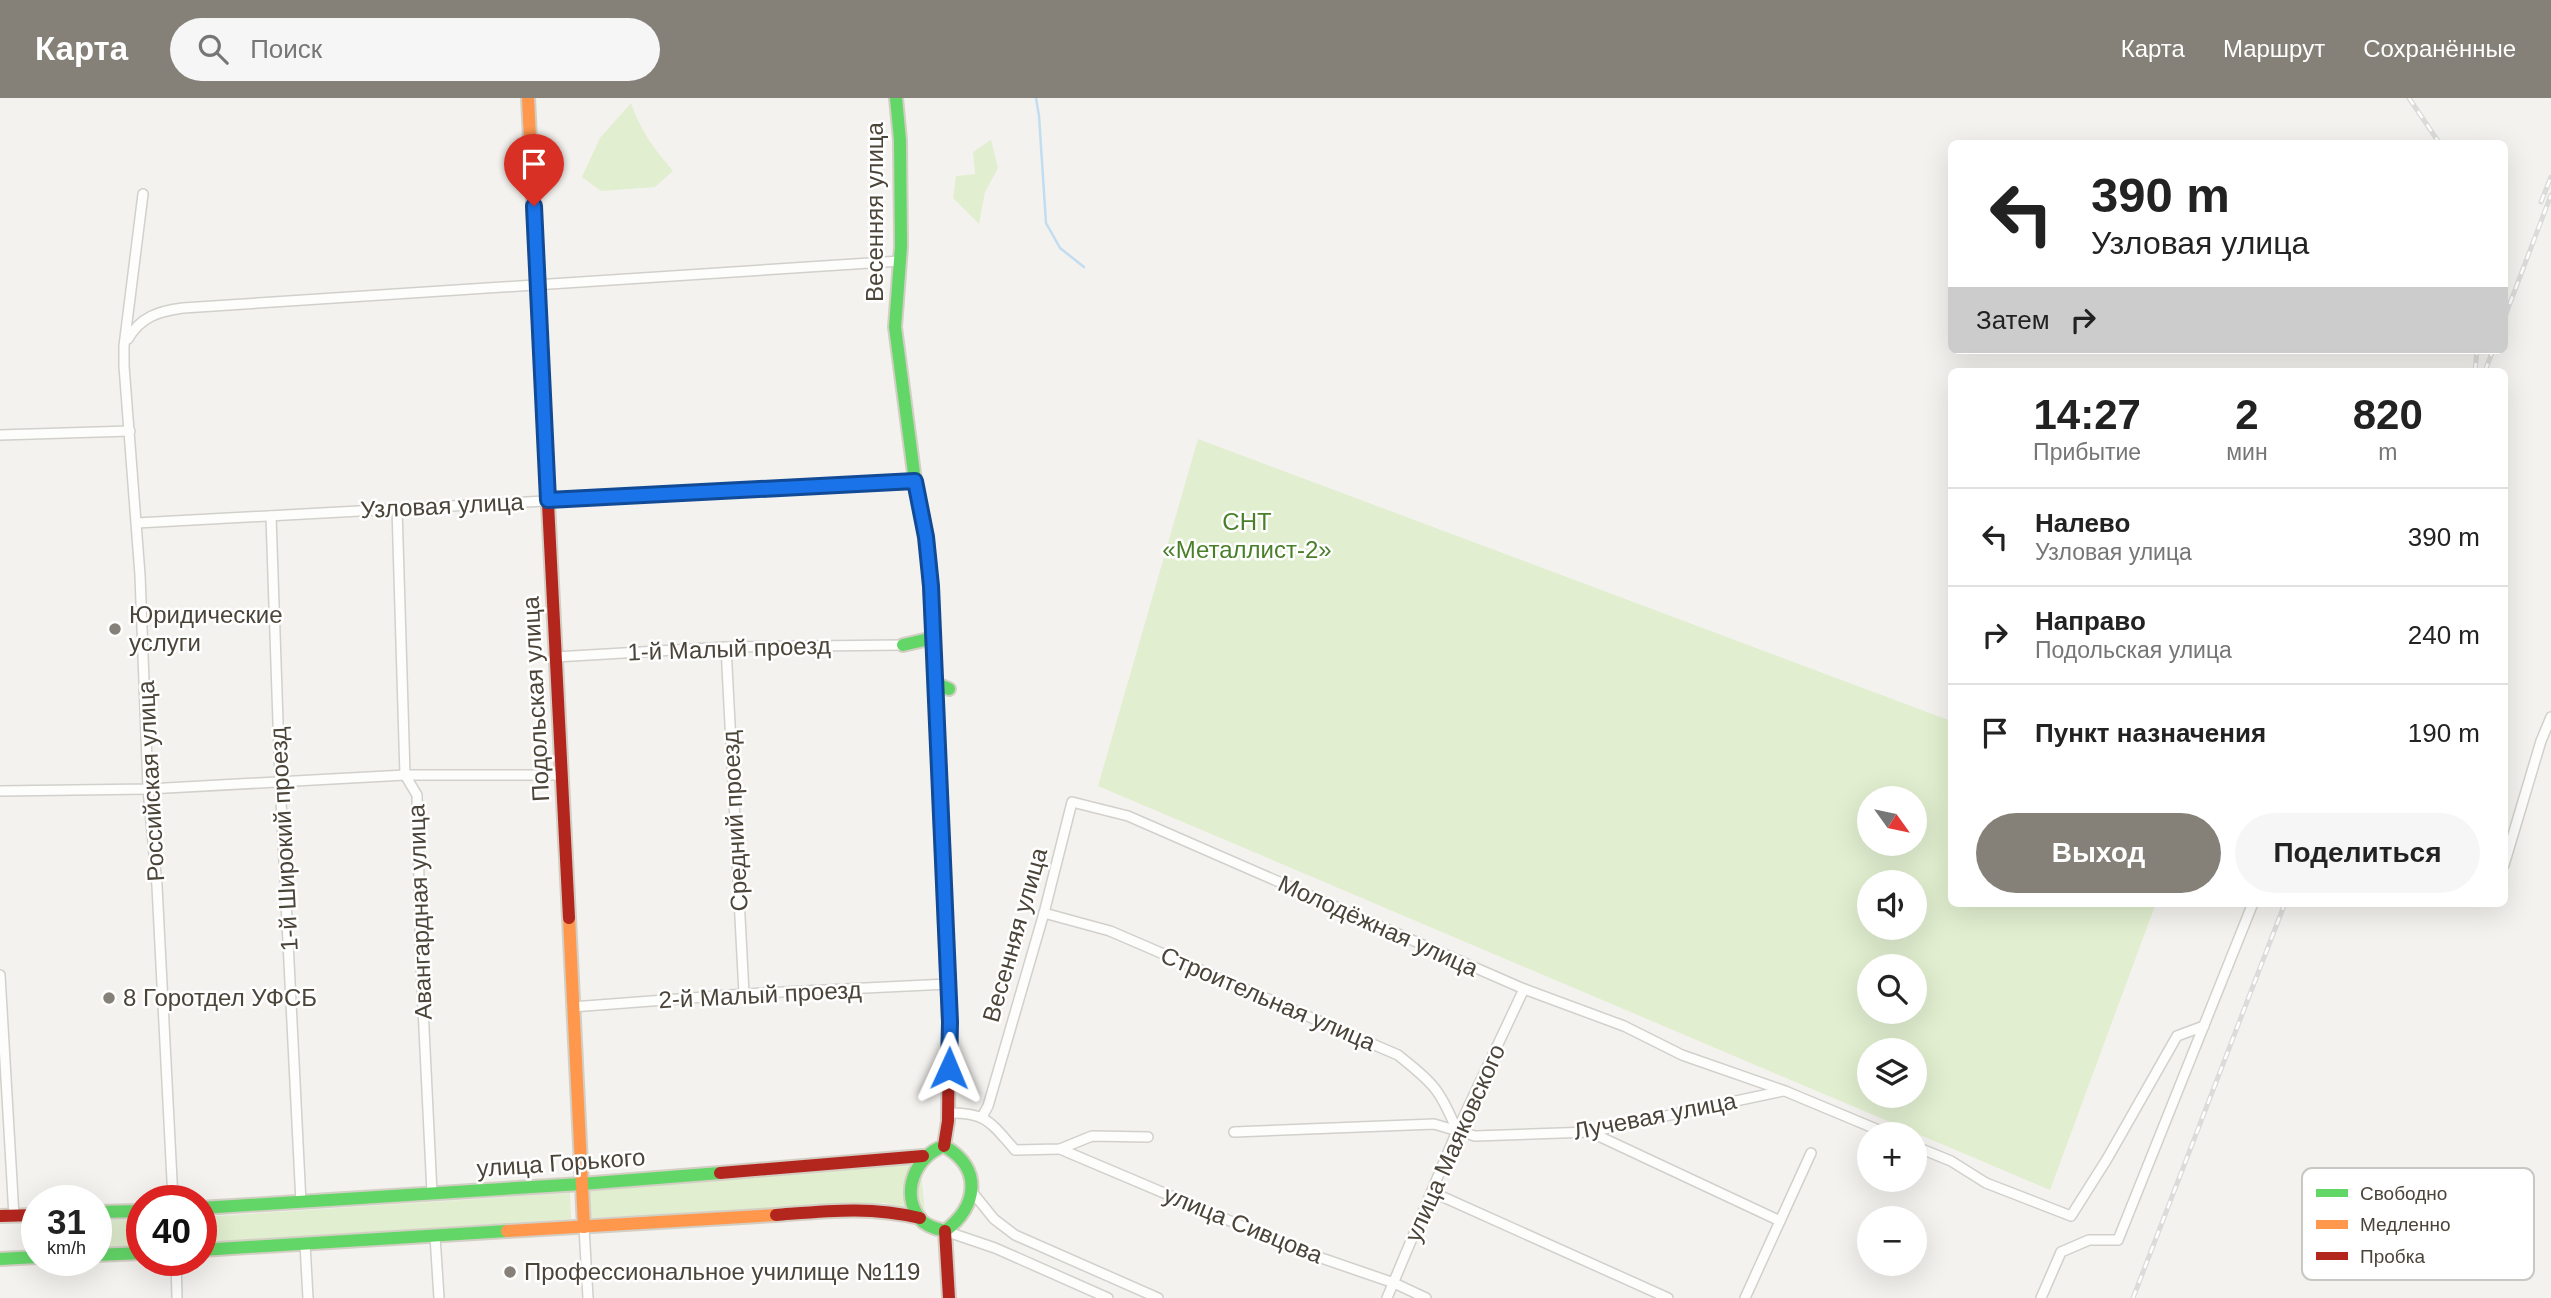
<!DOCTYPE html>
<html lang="ru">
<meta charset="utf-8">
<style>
:root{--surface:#fff;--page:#f6f6f6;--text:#222;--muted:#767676;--line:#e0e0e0;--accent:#868178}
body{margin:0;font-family:Arial,sans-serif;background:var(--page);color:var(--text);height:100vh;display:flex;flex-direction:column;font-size:26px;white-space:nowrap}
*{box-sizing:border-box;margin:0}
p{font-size:23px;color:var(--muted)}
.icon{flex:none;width:38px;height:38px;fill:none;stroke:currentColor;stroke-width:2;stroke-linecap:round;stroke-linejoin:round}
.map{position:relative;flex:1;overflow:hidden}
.side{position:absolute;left:1948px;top:270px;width:560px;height:539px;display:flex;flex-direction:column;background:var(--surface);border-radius:10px;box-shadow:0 7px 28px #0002}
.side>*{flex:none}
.top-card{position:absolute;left:1948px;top:42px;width:560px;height:214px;border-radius:10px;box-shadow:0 7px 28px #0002;background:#fff;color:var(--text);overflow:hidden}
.needle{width:46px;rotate:123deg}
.tools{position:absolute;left:1857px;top:688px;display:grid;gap:14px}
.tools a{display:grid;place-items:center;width:70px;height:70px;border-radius:50%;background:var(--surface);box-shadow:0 7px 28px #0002;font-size:35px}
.speed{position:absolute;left:21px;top:1087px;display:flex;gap:14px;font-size:35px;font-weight:700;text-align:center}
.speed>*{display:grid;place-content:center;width:91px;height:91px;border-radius:50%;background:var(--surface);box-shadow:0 7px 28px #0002;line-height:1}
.speed small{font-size:18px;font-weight:400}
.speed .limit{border:10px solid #d22;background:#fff;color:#111}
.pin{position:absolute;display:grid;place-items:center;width:60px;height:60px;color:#fff;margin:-72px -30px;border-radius:50% 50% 50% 0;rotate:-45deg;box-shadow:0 0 7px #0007}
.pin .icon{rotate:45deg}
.me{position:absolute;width:77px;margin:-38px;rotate:1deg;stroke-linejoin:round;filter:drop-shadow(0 0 5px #0008)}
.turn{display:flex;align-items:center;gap:24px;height:147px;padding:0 28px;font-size:32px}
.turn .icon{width:91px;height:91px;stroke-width:2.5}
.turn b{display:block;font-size:49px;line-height:60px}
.then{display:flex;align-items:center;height:66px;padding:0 28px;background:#0003;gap:14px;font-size:26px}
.eta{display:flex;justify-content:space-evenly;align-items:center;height:119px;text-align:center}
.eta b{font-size:42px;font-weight:700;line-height:49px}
.primary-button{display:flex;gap:14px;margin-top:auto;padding:14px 28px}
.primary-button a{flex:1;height:80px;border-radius:42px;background:var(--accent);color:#fff;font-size:28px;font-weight:700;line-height:80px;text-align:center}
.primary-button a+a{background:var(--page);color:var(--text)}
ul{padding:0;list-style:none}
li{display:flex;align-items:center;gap:21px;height:98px;padding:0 28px;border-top:2px solid var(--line)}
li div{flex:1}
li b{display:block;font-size:26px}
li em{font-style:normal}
header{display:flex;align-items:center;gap:42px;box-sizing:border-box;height:98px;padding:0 35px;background:var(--accent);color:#fff}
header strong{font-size:33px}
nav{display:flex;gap:38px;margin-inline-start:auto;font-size:24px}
.search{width:490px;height:63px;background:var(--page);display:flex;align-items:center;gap:18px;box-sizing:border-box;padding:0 24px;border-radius:38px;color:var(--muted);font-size:26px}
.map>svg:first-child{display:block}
</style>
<header>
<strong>Карта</strong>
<div class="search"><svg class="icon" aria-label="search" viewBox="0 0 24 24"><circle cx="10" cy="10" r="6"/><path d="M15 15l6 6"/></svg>Поиск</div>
<nav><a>Карта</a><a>Маршрут</a><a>Сохранённые</a></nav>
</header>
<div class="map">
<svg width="2551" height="1200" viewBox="0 0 2551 1200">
<rect width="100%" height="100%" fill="#f4f2ee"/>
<!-- green -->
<g fill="#e1eecf" fill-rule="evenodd">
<path d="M631 5C640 32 654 51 673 73L655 89 601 93 582 79 600 40Z"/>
<polygon points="991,42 998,70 985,94 979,126 953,100 956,78 975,76 973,54"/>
<path d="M1198 341 1951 623V805H2156L2050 1092 1098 688ZM1869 700H1914V746H1869ZM1869 784H1914V830H1869ZM1914 868V914H1869V868ZM1869 952H1914V998H1869Z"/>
<polygon points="920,1064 925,1115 885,1105 588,1120 586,1093"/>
<polygon points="570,1095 571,1121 201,1145 201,1119"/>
<polygon points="142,1121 142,1149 96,1151 96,1123"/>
</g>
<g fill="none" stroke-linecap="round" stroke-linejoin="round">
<!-- stream -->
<polyline stroke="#c0ddf1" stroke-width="2.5" points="1036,0 1039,18 1046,125 1060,150 1084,169"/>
<!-- street casing -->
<g stroke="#d2d0cb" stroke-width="12">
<g id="street">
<polyline points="143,96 124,248 124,268 140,477 148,691 157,788 173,1102"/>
<path d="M128 241C140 219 159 213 183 210L900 163"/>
<polyline points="0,337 130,333"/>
<polyline points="397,410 405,677 417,697 421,869 432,1095"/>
<polyline points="271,418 280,683 301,1105"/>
<polyline points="137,425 915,383"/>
<polyline points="726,549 744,896"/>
<polyline points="555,559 726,549 903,547"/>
<polyline points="0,693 148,691 405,677 560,677"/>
<polyline points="2504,767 2541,643 2551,619"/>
<path d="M1044 815 1110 833 1398 957C1433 985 1440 991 1457 1033"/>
<polyline points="0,877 14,1118"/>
<polyline points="572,909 744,896 948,886"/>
<path d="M948 1015C987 1014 991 1025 1015 1052L1060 1051 1092 1038 1148 1039"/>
<polyline points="982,1019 988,1008 1044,815 1072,704 1128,718 1524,891 1624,928 1682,957 1785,993 1888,1036"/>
<polyline points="1234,1034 1434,1026 1475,1038 1590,1034 1783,993"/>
<polyline points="1590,1034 1780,1123"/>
<polyline points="1914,1048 1951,1063 1986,1085 2071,1118 2107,1061 2177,938 2204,928"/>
<polyline points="1060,1051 1301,1153 1394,1185 1426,1200"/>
<polyline points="1432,1094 1668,1200"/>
<polyline points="973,1095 994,1121 1015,1137 1158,1200"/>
<polyline points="584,1129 588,1200"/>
<polyline points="945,1133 995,1150 1108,1200"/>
<polyline points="435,1138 439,1200"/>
<polyline points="305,1146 308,1200"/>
<polyline points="176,1162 177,1200"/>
<polyline points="1387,1200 1457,1033 1524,891"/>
<polyline points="1745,1200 1811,1055"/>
<polyline points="2041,1200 2061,1154 2089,1142 2118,1142 2253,805"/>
</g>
</g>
<!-- fast casing -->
<g stroke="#d3cfc5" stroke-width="16">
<g id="fast">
<polyline points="896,0 900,42 901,149 895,229 915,383 927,439 933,540"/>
<polyline points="903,547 933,540 935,585 949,591"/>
<path d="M944 1048C983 1070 978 1108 945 1133 936 1131 926 1128 920 1121 900 1095 915 1058 944 1048Z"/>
<polyline points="201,1110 581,1086 720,1075"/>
<polyline points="96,1114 142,1113"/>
<polyline points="201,1152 507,1133"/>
<polyline points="96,1157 142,1155"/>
<polyline points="0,1161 37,1159"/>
</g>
</g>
<!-- slow casing -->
<g stroke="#d3cfc5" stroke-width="16">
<g id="slow">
<polyline points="528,0 546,366"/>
<polyline points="569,820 584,1129"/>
<polyline points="507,1133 776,1117"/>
</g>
</g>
<!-- jam casing -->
<g stroke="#d3cfc5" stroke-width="16">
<g id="jam">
<polyline points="546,366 569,820"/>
<polyline points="935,585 949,924 948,1023 944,1048"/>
<polyline points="720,1075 923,1058"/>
<path d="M776 1117C828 1113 869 1108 920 1120"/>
<polyline points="0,1118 37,1117"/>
<polyline points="945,1133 949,1200"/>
</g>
</g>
<!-- street -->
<use href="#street" stroke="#fdfdfc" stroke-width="9"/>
<!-- fast -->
<use href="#fast" stroke="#63d668" stroke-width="12"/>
<!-- slow -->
<use href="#slow" stroke="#ff974d" stroke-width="12"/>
<!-- jam -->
<use href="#jam" stroke="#b3261e" stroke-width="12"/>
<!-- rail casing -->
<g stroke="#dbdbda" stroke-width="5">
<g id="rail">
<polyline points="2409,0 2440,46"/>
<polyline points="2541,104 2551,79"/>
<polyline points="2504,221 2551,97"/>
<polyline points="2475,273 2477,252"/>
<polyline points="2485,273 2493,252"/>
<polyline points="2133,1200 2285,805"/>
</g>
</g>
<!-- rail -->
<use href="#rail" stroke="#fff" stroke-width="2.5" stroke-dasharray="8" stroke-linecap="butt"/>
</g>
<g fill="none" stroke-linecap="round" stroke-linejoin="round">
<!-- route casing -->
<g stroke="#114b97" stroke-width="18">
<polyline id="route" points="534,108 548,402 915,383 926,439 931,488 950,924 949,970"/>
</g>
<!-- route -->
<use href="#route" stroke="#1a73e8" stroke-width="12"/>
</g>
<!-- markers -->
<g fill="#868178" stroke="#fff" stroke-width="2.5">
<circle cx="115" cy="531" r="7"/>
<circle cx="109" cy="900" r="7"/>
<circle cx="510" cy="1174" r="7"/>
</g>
<g text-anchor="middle" stroke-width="5" stroke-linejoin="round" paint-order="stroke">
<!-- street labels -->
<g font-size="24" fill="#4b4439" stroke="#fff">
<text transform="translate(875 114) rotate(-90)" y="8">Весенняя улица</text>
<text transform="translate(442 408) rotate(-3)" y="8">Узловая улица</text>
<text transform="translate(729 551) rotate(-2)" y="8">1-й Малый проезд</text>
<text transform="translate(536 601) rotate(-93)" y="8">Подольская улица</text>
<text transform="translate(151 683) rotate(-93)" y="8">Российская улица</text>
<text transform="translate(735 723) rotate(-93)" y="8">Средний проезд</text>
<text transform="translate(284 741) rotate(-93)" y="8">1-й Широкий проезд</text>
<text transform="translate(420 814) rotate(-92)" y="8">Авангардная улица</text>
<text transform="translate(1378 828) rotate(24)" y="8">Молодёжная улица</text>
<text transform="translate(1015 837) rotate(-74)" y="8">Весенняя улица</text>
<text transform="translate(760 897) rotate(-3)" y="8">2-й Малый проезд</text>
<text transform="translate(1268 901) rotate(23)" y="8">Строительная улица</text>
<text transform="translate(1655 1018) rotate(-11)" y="8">Лучевая улица</text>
<text transform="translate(1455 1045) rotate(-66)" y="8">улица Маяковского</text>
<text transform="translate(561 1065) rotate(-4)" y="8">улица Горького</text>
<text transform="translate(1243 1127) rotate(22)" y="8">улица Сивцова</text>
</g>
<!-- park labels -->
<g font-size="24" fill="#4a7f2a" stroke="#fff">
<text x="1247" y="432">СНТ<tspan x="1247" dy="28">«Металлист-2»</tspan></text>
</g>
<!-- poi labels -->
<g font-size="24" fill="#4b4439" stroke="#fff" text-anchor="start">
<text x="129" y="525">Юридические<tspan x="129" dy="28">услуги</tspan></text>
<text x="123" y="908">8 Горотдел УФСБ</text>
<text x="524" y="1182">Профессиональное училище №119</text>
</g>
</g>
<!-- legend -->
<rect x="2302" y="1070" width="232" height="112" rx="10" fill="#fff" stroke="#c9c7c4" stroke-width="2"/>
<rect x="2316" y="1091" width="32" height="8" fill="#63d668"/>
<rect x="2316" y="1122" width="32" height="9" fill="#ff974d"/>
<rect x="2316" y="1154" width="32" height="8" fill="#b3261e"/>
<g font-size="19" fill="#4b4439">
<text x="2360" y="1102">Свободно</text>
<text x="2360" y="1133">Медленно</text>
<text x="2360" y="1165">Пробка</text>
</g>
</svg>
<div class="tools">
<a><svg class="needle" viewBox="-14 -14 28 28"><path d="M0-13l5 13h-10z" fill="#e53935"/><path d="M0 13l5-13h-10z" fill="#767676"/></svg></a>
<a><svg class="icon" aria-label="sound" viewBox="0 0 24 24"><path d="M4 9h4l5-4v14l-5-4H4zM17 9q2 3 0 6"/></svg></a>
<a><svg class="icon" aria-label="search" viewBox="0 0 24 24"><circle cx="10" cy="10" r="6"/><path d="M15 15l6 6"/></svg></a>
<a><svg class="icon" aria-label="layers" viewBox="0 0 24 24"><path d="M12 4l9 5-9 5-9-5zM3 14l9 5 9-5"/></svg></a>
<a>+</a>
<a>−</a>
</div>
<div class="speed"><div>31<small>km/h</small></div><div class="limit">40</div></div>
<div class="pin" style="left:534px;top:108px;background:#d93025"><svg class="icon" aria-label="arrive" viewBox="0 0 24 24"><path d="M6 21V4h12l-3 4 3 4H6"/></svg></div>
<svg class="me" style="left:949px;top:970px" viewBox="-20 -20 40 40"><path d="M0-17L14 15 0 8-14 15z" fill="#1a73e8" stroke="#fff" stroke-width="4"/></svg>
<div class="top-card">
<div class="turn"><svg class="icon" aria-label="left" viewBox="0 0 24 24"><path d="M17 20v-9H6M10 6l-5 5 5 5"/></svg><div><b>390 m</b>Узловая улица</div></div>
<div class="then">Затем<svg class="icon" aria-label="right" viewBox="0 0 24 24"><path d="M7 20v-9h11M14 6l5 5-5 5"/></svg></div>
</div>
<section class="side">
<div class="eta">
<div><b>14:27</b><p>Прибытие</p></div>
<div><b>2</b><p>мин</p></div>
<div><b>820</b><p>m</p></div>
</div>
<ul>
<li><svg class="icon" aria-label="left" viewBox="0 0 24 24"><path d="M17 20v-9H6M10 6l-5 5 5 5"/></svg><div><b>Налево</b><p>Узловая улица</p></div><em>390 m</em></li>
<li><svg class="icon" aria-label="right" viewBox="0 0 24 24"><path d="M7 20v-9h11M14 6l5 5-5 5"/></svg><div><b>Направо</b><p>Подольская улица</p></div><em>240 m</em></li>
<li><svg class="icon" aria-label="arrive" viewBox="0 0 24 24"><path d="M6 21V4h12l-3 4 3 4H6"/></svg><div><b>Пункт назначения</b></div><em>190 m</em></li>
</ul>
<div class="primary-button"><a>Выход</a><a>Поделиться</a></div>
</section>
</div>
